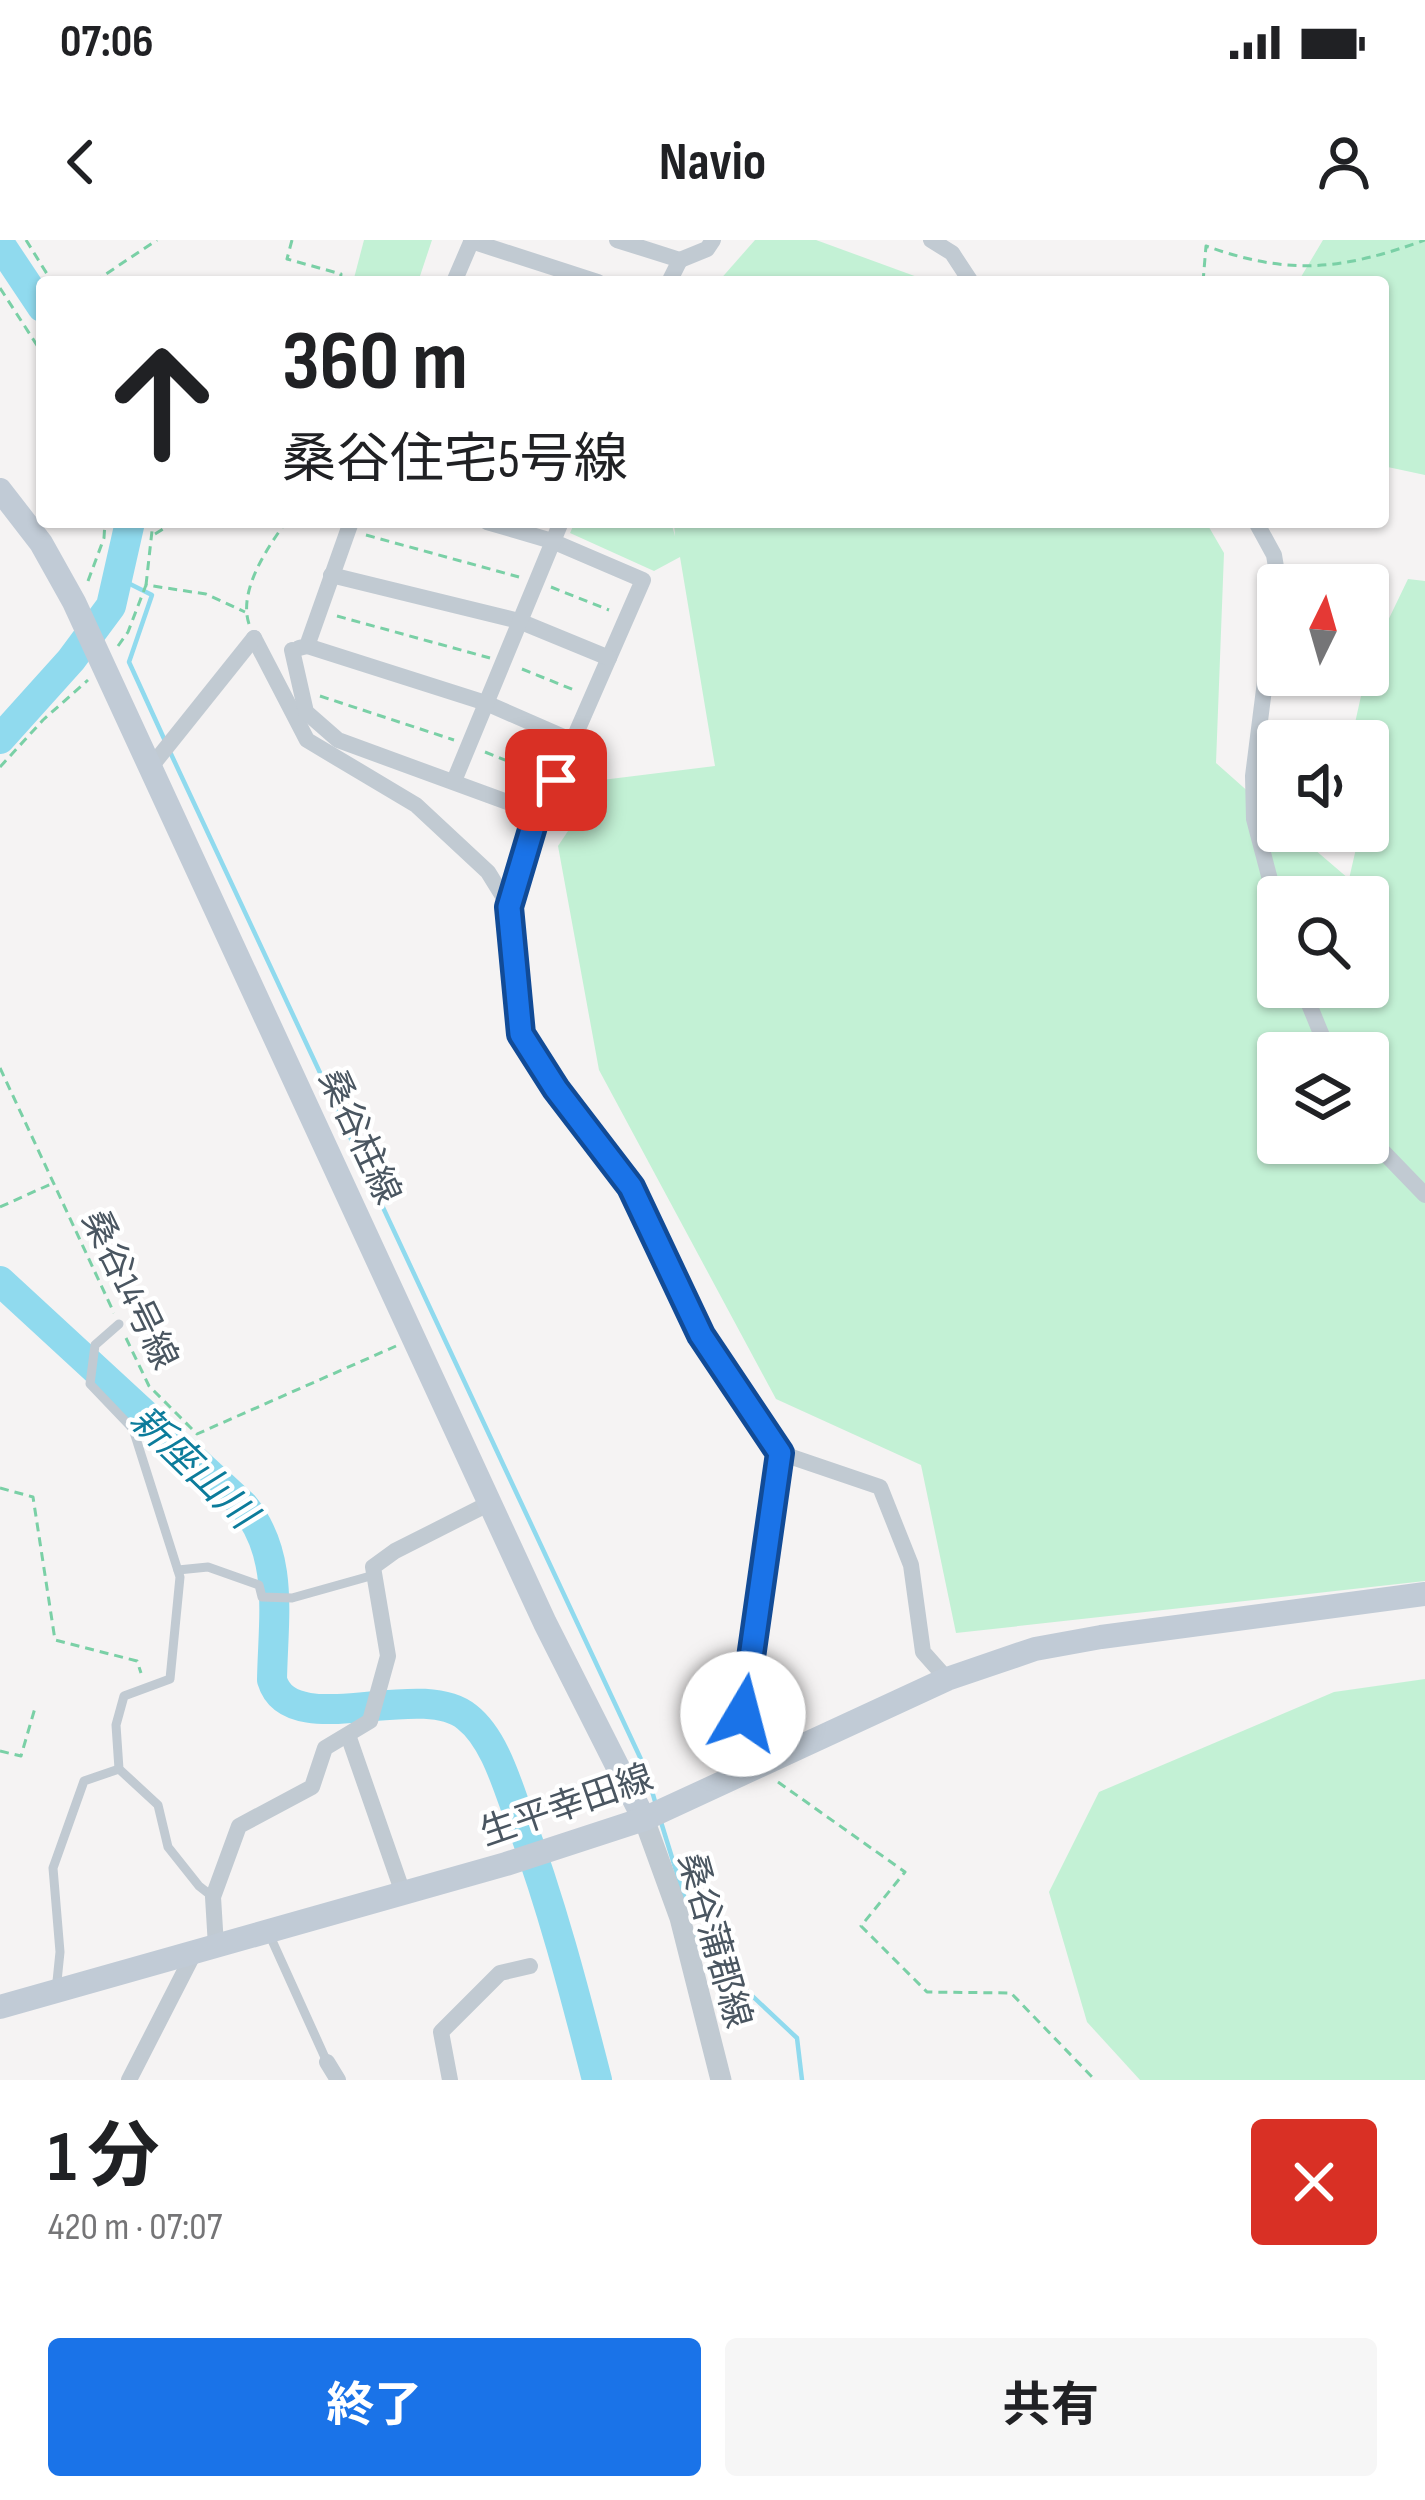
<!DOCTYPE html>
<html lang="ja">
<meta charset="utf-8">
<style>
:root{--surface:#fff;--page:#f6f6f6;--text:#202124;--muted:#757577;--accent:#1a73e8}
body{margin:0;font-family:"Sofia Sans Condensed","Noto Sans JP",sans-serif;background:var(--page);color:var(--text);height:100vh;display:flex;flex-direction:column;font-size:45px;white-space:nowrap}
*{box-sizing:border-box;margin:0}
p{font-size:39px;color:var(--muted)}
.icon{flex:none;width:66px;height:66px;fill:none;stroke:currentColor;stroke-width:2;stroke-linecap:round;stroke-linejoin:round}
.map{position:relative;height:1840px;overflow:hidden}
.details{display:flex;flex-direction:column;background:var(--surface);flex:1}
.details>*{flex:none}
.top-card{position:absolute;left:36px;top:36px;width:1353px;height:252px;border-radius:12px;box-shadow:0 3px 9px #0004;background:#fff;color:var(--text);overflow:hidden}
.needle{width:78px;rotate:5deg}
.fabs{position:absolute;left:1257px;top:324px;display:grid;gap:24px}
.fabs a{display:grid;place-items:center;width:132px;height:132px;border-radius:12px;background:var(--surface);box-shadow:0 3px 9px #0004;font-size:60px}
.pin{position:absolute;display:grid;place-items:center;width:102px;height:102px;color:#fff;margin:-51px;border-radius:24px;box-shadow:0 6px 18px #0006}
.me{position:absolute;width:132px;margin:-66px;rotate:8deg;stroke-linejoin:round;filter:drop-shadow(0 0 9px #0008)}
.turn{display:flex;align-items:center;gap:42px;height:252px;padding:0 48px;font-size:54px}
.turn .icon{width:156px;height:156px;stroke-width:2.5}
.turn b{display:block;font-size:84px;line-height:102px}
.round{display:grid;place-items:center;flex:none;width:126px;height:126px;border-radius:12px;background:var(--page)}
.summary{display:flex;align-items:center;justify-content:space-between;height:204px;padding:0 48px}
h1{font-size:72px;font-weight:700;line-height:90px}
.action{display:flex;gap:24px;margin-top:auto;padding:24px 48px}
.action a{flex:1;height:138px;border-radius:12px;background:var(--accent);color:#fff;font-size:48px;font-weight:700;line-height:138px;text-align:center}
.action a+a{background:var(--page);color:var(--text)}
.status{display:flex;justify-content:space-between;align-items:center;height:84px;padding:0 60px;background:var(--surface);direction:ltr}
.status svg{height:33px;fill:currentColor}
header{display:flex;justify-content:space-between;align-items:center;height:156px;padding:0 48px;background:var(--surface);font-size:54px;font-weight:700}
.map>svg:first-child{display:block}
</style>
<div class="status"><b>07:06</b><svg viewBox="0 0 49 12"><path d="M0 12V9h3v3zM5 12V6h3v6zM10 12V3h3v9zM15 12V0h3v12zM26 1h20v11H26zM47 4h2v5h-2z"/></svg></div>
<header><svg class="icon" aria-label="back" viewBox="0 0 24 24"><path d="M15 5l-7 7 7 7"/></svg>Navio<svg class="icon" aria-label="person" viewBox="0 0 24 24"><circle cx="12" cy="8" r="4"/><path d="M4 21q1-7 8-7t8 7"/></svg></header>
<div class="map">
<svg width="1425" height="1840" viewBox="0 0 1425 1840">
<rect width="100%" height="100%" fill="#f5f3f3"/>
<!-- green -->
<g fill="#c3f1d5" fill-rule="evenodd">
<polygon points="364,0 432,0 418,42 353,42"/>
<polygon points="755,0 816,0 931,42 718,42"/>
<polygon points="1323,0 1425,0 1425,235 1383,226 1383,42 1298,42"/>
<path d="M575 282H671L675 296 674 282H1206L1224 313 1216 523 1278 578V591H1293L1349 639 1360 591H1368V501H1355L1353 492 1369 420 1408 339 1425 341V1341L956 1393 921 1225 776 1159 599 830 558 606 602 540 715 526 680 317 654 331 570 293ZM1278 657H1368V747H1278ZM1278 813H1368V903H1278Z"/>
<polygon points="1425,1439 1425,1840 1140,1840 1087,1782 1049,1652 1099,1552 1334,1452"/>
</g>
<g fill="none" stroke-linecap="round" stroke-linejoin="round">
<!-- stream -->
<g stroke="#90daee" stroke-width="4.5">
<polyline points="118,338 152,355 129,422 166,503"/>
<polyline points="171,514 646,1530 656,1565"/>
<polyline points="661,1582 686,1663"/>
<polyline points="694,1691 698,1705 797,1798 802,1840"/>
</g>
<!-- river -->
<g stroke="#90daee" stroke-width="30">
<polyline points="0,4 42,67"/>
<polyline points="0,499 71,420 111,366 130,282"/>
<path d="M0 1041 243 1265C285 1315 273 1378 272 1440 291 1503 419 1438 467 1477 494 1498 507 1544 518 1574 551 1662 574 1750 597 1840"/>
</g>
<!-- path -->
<g stroke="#7ad0a6" stroke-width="3" stroke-dasharray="9 6" stroke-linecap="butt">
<polyline points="26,0 52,42"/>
<polyline points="292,0 287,19 341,34 340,42"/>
<polyline points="94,42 157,0"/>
<path d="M1203 42 1206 6C1290 36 1342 30 1425 0"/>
<polyline points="0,48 42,113"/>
<polyline points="155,294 174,282"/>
<polyline points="366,295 519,337"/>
<polyline points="88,341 104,298 105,282"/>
<polyline points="146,345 153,282"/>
<polyline points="551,347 609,370"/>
<polyline points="337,376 490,418"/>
<path d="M249 384C238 351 267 308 286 282"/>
<polyline points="118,406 128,392 146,345 206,354 245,372"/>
<polyline points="522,429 574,450"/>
<polyline points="320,456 454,500"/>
<polyline points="485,512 538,533"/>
<polyline points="0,527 43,480 88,440"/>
<polyline points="0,828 114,1073"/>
<polyline points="0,967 51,944"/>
<polyline points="126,1098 149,1146 197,1194 396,1106"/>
<polyline points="0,1248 33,1257 55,1400 137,1421 141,1433"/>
<polyline points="0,1511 21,1516 35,1468"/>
<polyline points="778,1542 905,1632 861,1686 927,1752 1011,1753 1095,1840"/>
</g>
<!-- service -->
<g stroke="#c1cad2" stroke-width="9">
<polyline points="119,1084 95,1105 90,1144 133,1189 180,1337 170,1439 124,1456 116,1485 119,1529 158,1565 168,1607 199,1646 213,1657"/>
<polyline points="178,1330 208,1327 259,1345 262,1357 292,1358 374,1335"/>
<polyline points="270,1696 327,1822"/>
<polyline points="56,1751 60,1712 53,1628 84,1541 119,1529"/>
</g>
<!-- minor -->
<g stroke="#c1cad2" stroke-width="16">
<polyline points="617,0 680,20"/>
<polyline points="931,0 952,13 971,42"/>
<polyline points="471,1 598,42"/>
<polyline points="680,20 707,9 713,0"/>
<polyline points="454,42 472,0"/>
<polyline points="669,42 680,20"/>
<polyline points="487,282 552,301 643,340 546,562 537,573 509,666 521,794 556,849 631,947 701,1095 780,1213 743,1474 757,1527"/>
<polyline points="1256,282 1274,315 1278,339 1253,536 1254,579 1278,670"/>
<polyline points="331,335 519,381 609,418"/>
<polyline points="254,398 307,500 416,565 488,632 509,666"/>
<polyline points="307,406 486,463 573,501"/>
<polyline points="299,408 307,406 351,282"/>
<polyline points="292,410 306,472 338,500 537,573"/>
<polyline points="150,528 254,398"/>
<polyline points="454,541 561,282"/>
<polyline points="1302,747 1329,813"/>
<polyline points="1368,896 1425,955"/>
<polyline points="780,1213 880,1247 911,1325 923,1412 947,1439"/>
<polyline points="348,1495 403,1653"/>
<polyline points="216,1706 213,1657 239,1586 312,1547 325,1508 370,1481 388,1416 373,1327 395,1311 492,1262"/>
<polyline points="327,1822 338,1840"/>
<polyline points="129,1840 194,1713"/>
<polyline points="450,1840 441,1792 500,1733 530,1726"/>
</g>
<!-- tertiary -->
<polyline stroke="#c1cad2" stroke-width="21" points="644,1579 680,1678 721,1840"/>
<!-- secondary -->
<g stroke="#c1cbd6" stroke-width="24">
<polyline points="0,250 41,303 74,362 545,1383 644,1579"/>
<polyline points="0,1767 506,1624 644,1579 947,1439 1035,1409 1101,1397 1425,1354"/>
</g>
</g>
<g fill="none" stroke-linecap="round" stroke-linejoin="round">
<!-- route casing -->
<g stroke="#114b97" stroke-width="30">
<polyline id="route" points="556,540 537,573 509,667 521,794 556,849 631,947 701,1095 780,1213 743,1474"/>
</g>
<!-- route -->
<use href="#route" stroke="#1a73e8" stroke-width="21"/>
</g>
<g text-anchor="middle" stroke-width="9" stroke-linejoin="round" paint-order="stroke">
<!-- street labels -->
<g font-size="36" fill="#4a5661" stroke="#fff">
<text transform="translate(361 896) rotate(65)" y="13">桑谷柱線</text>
<text transform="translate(131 1049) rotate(64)" y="13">桑谷14号線</text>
<text transform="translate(566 1564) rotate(-19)" y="13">生平幸田線</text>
<text transform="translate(716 1700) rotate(74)" y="13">桑谷蒲郡線</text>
</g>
<!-- water labels -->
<g font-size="39" font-style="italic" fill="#0c7c9b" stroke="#fff">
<text transform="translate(194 1226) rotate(44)" y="14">新座山川</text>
</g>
</g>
</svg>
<div class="fabs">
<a><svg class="needle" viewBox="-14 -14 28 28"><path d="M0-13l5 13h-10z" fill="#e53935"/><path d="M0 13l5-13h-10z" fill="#757577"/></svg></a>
<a><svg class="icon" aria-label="sound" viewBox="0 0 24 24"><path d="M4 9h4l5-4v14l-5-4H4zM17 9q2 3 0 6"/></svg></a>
<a><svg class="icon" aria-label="search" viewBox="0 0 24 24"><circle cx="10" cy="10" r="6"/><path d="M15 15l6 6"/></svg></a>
<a><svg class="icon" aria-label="layers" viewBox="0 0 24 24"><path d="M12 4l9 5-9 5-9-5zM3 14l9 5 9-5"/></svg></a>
</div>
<div class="pin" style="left:556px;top:540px;background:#d93025"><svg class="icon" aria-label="arrive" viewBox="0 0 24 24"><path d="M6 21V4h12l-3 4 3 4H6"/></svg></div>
<svg class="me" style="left:743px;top:1474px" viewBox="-20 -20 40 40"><circle r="19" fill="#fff"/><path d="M0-13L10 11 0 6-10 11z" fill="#1a73e8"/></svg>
<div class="top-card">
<div class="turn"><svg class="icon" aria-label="ahead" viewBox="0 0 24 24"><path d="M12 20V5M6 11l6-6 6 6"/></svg><div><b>360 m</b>桑谷住宅5号線</div></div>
</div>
</div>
<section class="details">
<div class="summary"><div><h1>1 分</h1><p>420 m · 07:07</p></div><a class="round" style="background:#d93025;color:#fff"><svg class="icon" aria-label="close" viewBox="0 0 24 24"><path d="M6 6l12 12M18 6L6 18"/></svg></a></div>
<div class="action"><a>終了</a><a>共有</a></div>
</section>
